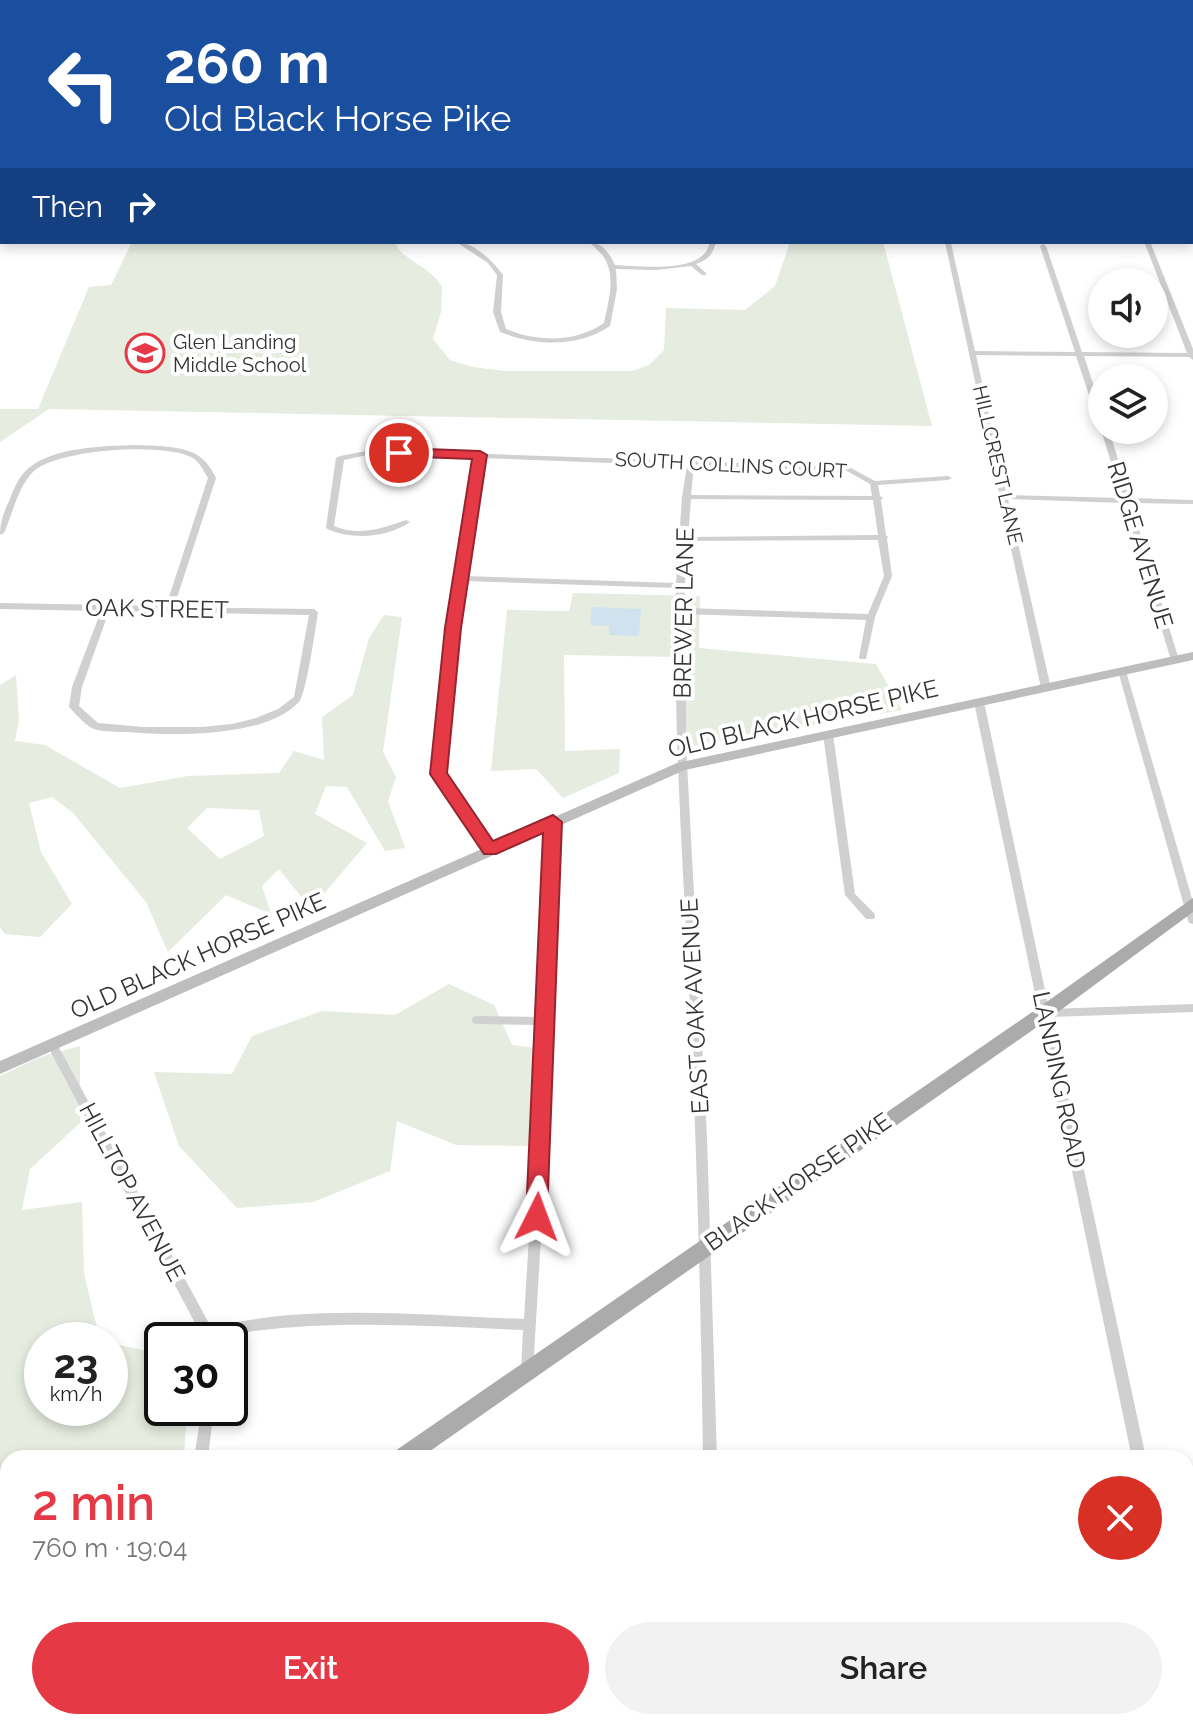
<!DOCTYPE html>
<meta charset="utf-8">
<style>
:root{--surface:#fff;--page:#f2f2f2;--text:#222;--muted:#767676;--accent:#e63946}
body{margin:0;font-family:Raleway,sans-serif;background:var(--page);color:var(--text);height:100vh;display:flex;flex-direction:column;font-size:30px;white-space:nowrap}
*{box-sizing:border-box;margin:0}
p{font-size:26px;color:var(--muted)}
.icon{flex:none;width:44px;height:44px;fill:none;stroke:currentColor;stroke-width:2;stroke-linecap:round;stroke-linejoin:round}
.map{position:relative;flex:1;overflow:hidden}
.sheet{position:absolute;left:0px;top:1450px;width:1194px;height:280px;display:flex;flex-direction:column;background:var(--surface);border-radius:24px 24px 0 0;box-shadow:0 4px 12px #0003}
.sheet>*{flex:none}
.top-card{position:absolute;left:0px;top:0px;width:1194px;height:244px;box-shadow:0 4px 12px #0003;background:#1a4fa0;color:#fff;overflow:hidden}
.controls{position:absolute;left:1088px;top:268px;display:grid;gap:16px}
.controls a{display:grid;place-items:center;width:80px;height:80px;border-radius:50%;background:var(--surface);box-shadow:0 4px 12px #0003;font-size:40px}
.speed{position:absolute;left:24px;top:1322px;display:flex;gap:16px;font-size:40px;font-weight:700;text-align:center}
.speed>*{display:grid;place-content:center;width:104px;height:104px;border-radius:50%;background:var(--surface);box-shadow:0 4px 12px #0003;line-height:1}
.speed small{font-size:20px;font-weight:400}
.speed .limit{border:4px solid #111;border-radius:12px;background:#fff;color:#111}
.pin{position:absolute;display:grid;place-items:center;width:68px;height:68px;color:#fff;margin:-34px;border:4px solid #fff;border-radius:50%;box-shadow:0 2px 8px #0007}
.me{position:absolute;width:88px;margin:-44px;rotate:3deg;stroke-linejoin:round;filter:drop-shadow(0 0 6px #0008)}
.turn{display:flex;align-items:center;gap:28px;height:168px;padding:0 32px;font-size:36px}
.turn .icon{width:104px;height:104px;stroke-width:2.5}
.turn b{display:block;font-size:56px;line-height:68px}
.then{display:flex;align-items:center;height:76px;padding:0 32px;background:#0003;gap:16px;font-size:30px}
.round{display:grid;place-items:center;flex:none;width:84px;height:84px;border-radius:42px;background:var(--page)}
.head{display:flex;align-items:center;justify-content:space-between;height:136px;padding:0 32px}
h1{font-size:48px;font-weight:600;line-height:60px;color:var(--accent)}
.button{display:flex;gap:16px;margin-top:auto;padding:16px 32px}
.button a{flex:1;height:92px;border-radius:48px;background:var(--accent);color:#fff;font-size:32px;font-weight:600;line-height:92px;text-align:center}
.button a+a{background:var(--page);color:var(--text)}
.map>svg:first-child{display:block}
</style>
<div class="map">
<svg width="1193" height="1730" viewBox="0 0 1193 1730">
<rect width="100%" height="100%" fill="#fff"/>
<!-- green -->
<g fill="#e6ecdf" fill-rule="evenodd">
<polygon points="762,0 765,2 287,1 288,0"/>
<polygon points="897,0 1193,0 1193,44 1192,2 890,2"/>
<path d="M132 242H395C401 260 431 266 442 287L441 312 433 339 450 360 473 367 505 371H632L649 365 664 350 666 308 745 310 775 286 790 242H883L932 426 49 409 0 442V409H38L89 287 111 285Z"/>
<polygon points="573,593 700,596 699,648 876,664 902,710 688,747 681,657 564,655 565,751 620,749 619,773 563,798 536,769 491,771 507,610 569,611"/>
<path d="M384 615 402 617 383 752 396 777 388 801 405 848 385 851 347 787 326 786 315 814 367 843 311 909 279 869 262 886 271 914 226 895 168 952 146 902 73 813 52 797 29 803 41 852 72 904 40 937 5 934 0 927V685L16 675 19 720 15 741 45 745 120 788 188 776 279 773 294 751 324 760 322 717 353 695 369 638ZM207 808 259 810 264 836 220 859 187 828Z"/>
<polygon points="449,984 494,1005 512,1045 537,1048 532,1146 456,1145 397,1121 390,1171 313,1202 237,1208 179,1146 154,1072 232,1074 252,1036 322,1011 395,1015"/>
<polygon points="80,1046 80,1123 30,1169 22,1210 82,1202 84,1274 100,1340 42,1340 42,1408 110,1408 110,1343 162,1354 162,1408 187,1408 184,1458 8,1458 8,1705 0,1711 0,1076 40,1057"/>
</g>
<!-- water -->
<polygon fill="#cfe2ee" points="592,607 641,609 639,636 609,635 609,626 590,625"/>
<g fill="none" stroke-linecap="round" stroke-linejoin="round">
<!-- street -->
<g fill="#d0d0d0" fill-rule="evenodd">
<polygon points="0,0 4,1 5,2 0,4"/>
<polygon points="802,0 817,0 811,2 796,2"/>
<polygon points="2,16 2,20 0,21 0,17"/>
<polygon points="2,55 2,59 0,60 0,56"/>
<polygon points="2,114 2,118 0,119 0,115"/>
<path d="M456 242C474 242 493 261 503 275L501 312 506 329C537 342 575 343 604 323 608 302 617 276 603 256 599 251 594 247 589 242 602 242 610 254 615 265 637 266 688 272 704 254 708 250 708 247 710 242H716C713 254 708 260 696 264L706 273V275H702L691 266 656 270 616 269 617 289 610 326C578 348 536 346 500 332L493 312 497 275 488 263Z"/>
<polygon points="945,242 951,243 975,351 1075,352 1040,246 1043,244 1046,246 1082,352 1187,353 1145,244 1148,242 1151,244 1193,349 1193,360 1189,357 1084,356 1102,411 1102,424 1098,422 1076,356 976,355 1007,495 1122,498 1101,430 1102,429 1109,430 1130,498 1193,500 1193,504 1131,503 1179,660 1178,662 1175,663 1171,660 1123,503 1008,499 1051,688 1046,691 1041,688"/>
<path d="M135 445C154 446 185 445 200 457 207 462 212 470 216 478L174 607 314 609 318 612C316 626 306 695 299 702 265 738 175 736 128 732 119 732 99 732 92 728 84 724 75 713 69 707L72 687 101 611 0 609V603L166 606 208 478C204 471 200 463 193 458 165 442 59 449 34 471 18 486 13 513 4 533L0 535C0 522 4 511 10 499 14 488 20 474 30 467 55 447 104 446 135 445ZM109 611 309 615 294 697 278 709 256 718 232 724 202 727H144L98 723 79 706 82 687Z"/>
<path d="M372 450 687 461 691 459 695 461 849 467 875 481 948 476 952 478 948 480 878 485 880 496 883 498 881 500 886 535 888 537 887 539 892 576 875 617 866 659H860L859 657 866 620 684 614 687 763 707 1137 717 1458H703C701 1307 697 1156 690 1005 683 866 673 728 676 588L465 581 457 628 444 774 495 849 494 851H486L434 774 449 628 476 458 372 454 344 460 334 526C359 537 383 528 406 520L410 522C387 538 353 540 327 529L326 527 336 458 340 456ZM483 458 687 466 682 497 676 583 465 576ZM694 466 847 471 870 484 872 496 691 495ZM691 499 873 500 878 535 688 537ZM878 540 884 576 868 614 684 608 685 588 687 586 685 584 687 541Z"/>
<polygon points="1122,668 1126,671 1193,902 1193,924 1189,923 1188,920 1118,671"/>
<polygon points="979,699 984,702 1049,1009 1193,1004 1193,1012 1051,1017 1146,1458 1132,1458 974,702"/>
<polygon points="828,731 833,734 855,894 874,913 875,916 874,919 866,919 845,895 823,734"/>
<path d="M553 819 558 822 548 1122 533 1371 531 1375 527 1377 523 1375 521 1371 523 1330C420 1326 318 1318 216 1337L217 1340H204L47 1045 48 1042 52 1041 56 1042 211 1327C237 1322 263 1317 290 1315 368 1309 446 1316 524 1319L536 1122 540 1025 477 1024 473 1023 472 1020 473 1017 477 1016 540 1017 548 822Z"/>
<polygon points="202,1408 214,1408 208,1458 194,1458"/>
<polygon points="1193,1478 1193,1491 1186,1494 1186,1481"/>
<polygon points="1193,1553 1193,1568 1186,1571 1186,1556"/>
<polygon points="1186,1673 1191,1675 1193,1680 1193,1720 1188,1718 1186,1714"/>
<rect x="708" y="1722" width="14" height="8"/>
</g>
<!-- secondary -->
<g fill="#bdbdbd" fill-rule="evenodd">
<polygon points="268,0 278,0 267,2"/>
<polygon points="2,156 2,162 0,163 0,157"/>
<polygon points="1193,652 1193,660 685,770 0,1074 0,1061 677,763"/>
</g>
<!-- primary -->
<g fill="#ababab" fill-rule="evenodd">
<polygon points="1193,898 1193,912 1050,1018 420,1458 391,1458 395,1451 1038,1008"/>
<polygon points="8,1719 8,1722 35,1722 31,1730 0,1730"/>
</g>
</g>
<!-- route -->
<polygon fill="#e63946" stroke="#96252e" stroke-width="2" points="399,448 480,451 487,455 461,628 447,773 493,841 553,815 562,822 547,1217 544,1224 529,1224 526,1217 543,833 496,854 484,854 430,774 445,628 472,459 394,456 392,453"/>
<!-- icons -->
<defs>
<g id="school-ring" transform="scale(2)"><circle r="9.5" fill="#fff" stroke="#e63946" stroke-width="1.5"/><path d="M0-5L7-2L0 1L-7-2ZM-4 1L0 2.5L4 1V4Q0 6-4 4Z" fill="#e63946"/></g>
</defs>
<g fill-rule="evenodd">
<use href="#school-ring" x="145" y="353"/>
</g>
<g text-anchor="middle" stroke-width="8" stroke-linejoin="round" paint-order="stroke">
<!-- far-poi labels -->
<g font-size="20" fill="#333" stroke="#fff" text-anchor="start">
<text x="173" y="349">Glen Landing<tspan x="173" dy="23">Middle School</tspan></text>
</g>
<!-- far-street labels -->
<g font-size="20" fill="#333" stroke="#fff">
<text transform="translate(731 465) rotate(3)" y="7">SOUTH COLLINS COURT</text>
<text transform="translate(998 465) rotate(77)" y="7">HILLCREST LANE</text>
</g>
<!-- street labels -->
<g font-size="24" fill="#333" stroke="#fff">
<text transform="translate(1140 545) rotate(73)" y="8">RIDGE AVENUE</text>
<text transform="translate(157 609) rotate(1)" y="8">OAK STREET</text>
<text transform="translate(684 613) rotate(-89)" y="8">BREWER LANE</text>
<text transform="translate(803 719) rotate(-13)" y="8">OLD BLACK HORSE PIKE</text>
<text transform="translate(198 956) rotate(-24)" y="8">OLD BLACK HORSE PIKE</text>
<text transform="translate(695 1006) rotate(-93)" y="8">EAST OAK AVENUE</text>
<text transform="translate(1059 1080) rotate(78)" y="8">LANDING ROAD</text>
<text transform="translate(798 1182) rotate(-35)" y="8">BLACK HORSE PIKE</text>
<text transform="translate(132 1192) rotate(62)" y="8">HILLTOP AVENUE</text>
</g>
</g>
</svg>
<div class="controls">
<a><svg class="icon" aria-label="sound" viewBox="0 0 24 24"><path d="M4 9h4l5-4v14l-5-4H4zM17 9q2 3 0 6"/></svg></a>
<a><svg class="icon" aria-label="layers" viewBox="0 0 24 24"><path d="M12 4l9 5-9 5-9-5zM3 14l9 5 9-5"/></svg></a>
</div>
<div class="speed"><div>23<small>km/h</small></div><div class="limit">30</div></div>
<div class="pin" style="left:399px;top:453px;background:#d93025"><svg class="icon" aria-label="arrive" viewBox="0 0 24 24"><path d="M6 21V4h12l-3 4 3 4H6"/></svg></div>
<svg class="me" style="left:537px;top:1217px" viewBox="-20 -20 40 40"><path d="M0-17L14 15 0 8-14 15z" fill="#e63946" stroke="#fff" stroke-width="4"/></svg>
<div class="top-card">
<div class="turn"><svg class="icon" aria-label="left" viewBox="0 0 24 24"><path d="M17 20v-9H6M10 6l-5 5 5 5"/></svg><div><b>260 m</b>Old Black Horse Pike</div></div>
<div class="then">Then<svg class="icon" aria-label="right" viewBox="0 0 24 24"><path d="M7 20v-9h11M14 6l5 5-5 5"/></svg></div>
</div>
<section class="sheet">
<div class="head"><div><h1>2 min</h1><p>760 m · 19:04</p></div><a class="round" style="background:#d93025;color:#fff"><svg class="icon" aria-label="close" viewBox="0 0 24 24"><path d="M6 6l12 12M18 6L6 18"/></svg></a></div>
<div class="button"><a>Exit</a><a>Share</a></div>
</section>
</div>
